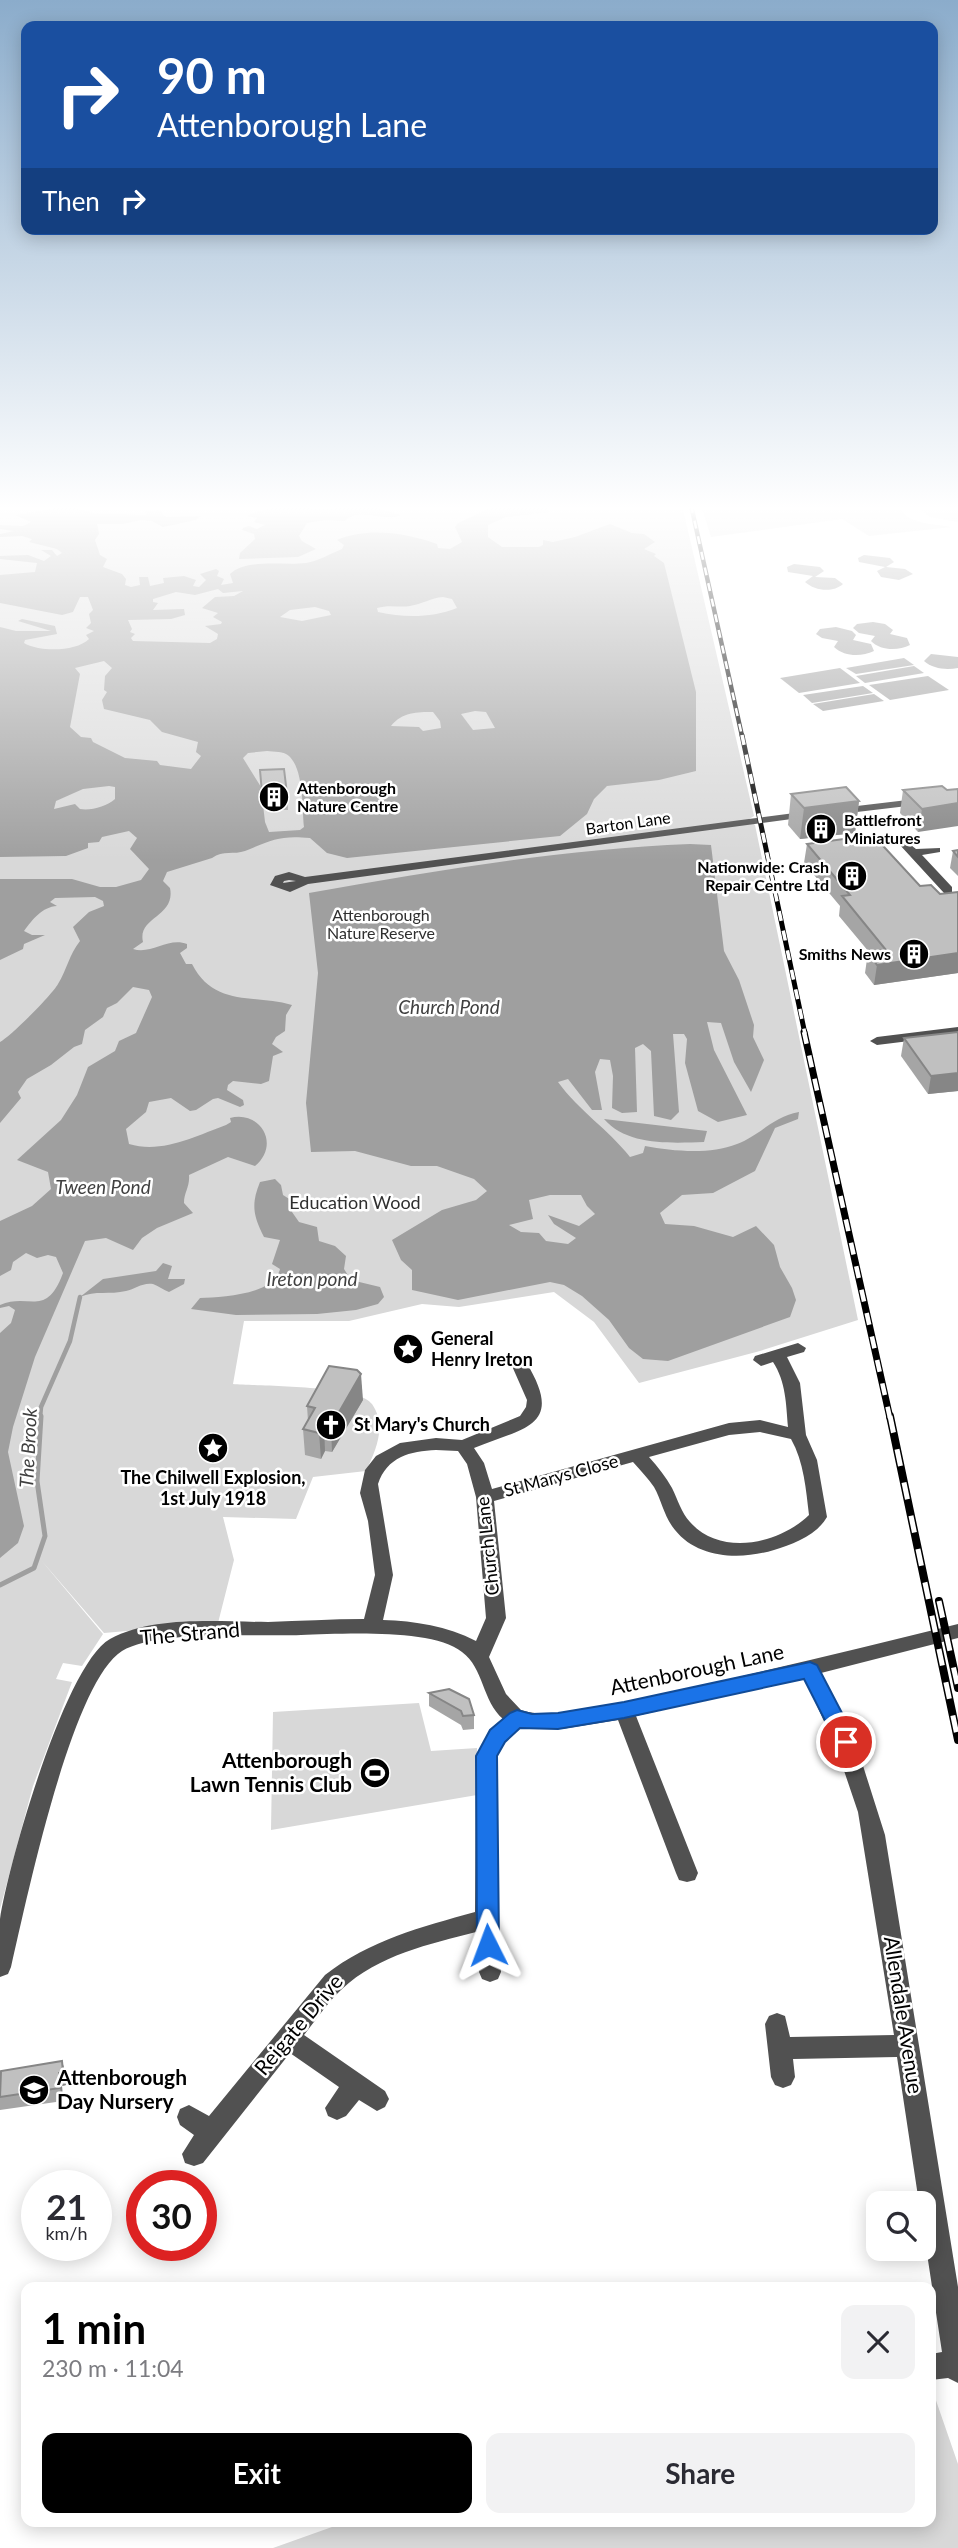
<!DOCTYPE html>
<meta charset="utf-8">
<style>
:root{--surface:#fff;--page:#f2f2f3;--text:#2b2b33;--muted:#7c7c81;--accent:#000}
body{margin:0;font-family:Lato,sans-serif;background:var(--page);color:var(--text);height:100vh;display:flex;flex-direction:column;font-size:26px;white-space:nowrap}
*{box-sizing:border-box;margin:0}
p{font-size:23px;color:var(--muted)}
.icon{flex:none;width:38px;height:38px;fill:none;stroke:currentColor;stroke-width:2;stroke-linecap:round;stroke-linejoin:round}
.map{position:relative;flex:1;overflow:hidden}
.side{position:absolute;left:21px;top:2282px;width:915px;height:245px;display:flex;flex-direction:column;background:var(--surface);border-radius:14px;box-shadow:0 4px 18px #0003}
.side>*{flex:none}
.banner{position:absolute;left:21px;top:21px;width:917px;height:214px;border-radius:14px;box-shadow:0 4px 18px #0003;background:#1a4fa0;color:#fff;overflow:hidden}
.tools{position:absolute;left:866px;top:2191px;display:grid;gap:14px}
.tools a{display:grid;place-items:center;width:70px;height:70px;border-radius:14px;background:var(--surface);box-shadow:0 4px 18px #0003;font-size:35px}
.speed{position:absolute;left:21px;top:2170px;display:flex;gap:14px;font-size:35px;font-weight:700;text-align:center}
.speed>*{display:grid;place-content:center;width:91px;height:91px;border-radius:50%;background:var(--surface);box-shadow:0 4px 18px #0003;line-height:1}
.speed small{font-size:18px;font-weight:400}
.speed .limit{border:10px solid #d22;background:#fff;color:#111}
.pin{position:absolute;display:grid;place-items:center;width:60px;height:60px;color:#fff;margin:-30px;border:4px solid #fff;border-radius:50%;box-shadow:0 2px 7px #0007}
.me{position:absolute;width:77px;margin:-38px;rotate:357deg;stroke-linejoin:round;filter:drop-shadow(0 0 5px #0008)}
.turn{display:flex;align-items:center;gap:24px;height:147px;padding:0 21px;font-size:32px}
.turn .icon{width:91px;height:91px;stroke-width:2.5}
.turn b{display:block;font-size:49px;line-height:60px}
.then{display:flex;align-items:center;height:66px;padding:0 21px;background:#0003;gap:14px;font-size:26px}
.round{display:grid;place-items:center;flex:none;width:74px;height:74px;border-radius:14px;background:var(--page)}
.head{display:flex;align-items:center;justify-content:space-between;height:119px;padding:0 21px}
h1{font-size:42px;font-weight:700;line-height:52px;color:var(--accent)}
.cta{display:flex;gap:14px;margin-top:auto;padding:14px 21px}
.cta a{flex:1;height:80px;border-radius:14px;background:var(--accent);color:#fff;font-size:28px;font-weight:700;line-height:80px;text-align:center}
.cta a+a{background:var(--page);color:var(--text)}
.map>svg:first-child{display:block}
</style>
<div class="map">
<svg width="958" height="2548" viewBox="0 0 958 2548">
<rect width="100%" height="100%" fill="#fff"/>
<!-- green -->
<g fill="#d8d8d8">
<path d="M0 505H124L147 508 233 505H682L754 816 749 819 755 825 858 1320 760 1351 639 1383 594 1322 554 1292 459 1307 422 1304 349 1321H244L233 1384C258 1386 359 1385 372 1404 387 1426 376 1450 366 1471L313 1477 296 1519 223 1517 234 1560 218 1623 104 1633 41 1560 103 1634 82 1666 63 1663 56 1679 72 1682 33 1786 0 1909Z"/>
<path d="M701 505H899C903 524 935 524 951 527L869 536 842 519 711 537Z"/>
<polygon points="914,505 958,505 958,522 930,517"/>
<polygon points="419,1703 431,1751 477,1748 477,1795 271,1830 273,1712"/>
<polygon points="931,2386 958,2464 958,2548 273,2548 346,2522 931,2522"/>
</g>
<!-- water -->
<g fill="#9f9f9f" fill-rule="evenodd">
<path d="M60 505H72V507L93 513 145 515 147 514 144 512 159 510 166 517 201 516 196 520 163 527 152 521 142 520 122 524H97L99 534 95 540 100 555 107 559 103 567 122 574 126 579 125 585 131 587 140 585 139 577H148L150 586 164 583 163 578 184 576 196 580 193 586 199 587 206 580 200 574 216 569 219 571 217 576 224 579 221 585 233 583 230 574C246 558 284 566 306 563 318 561 330 554 342 549L344 545 337 540C369 527 405 533 437 544L438 548 450 549 462 542 455 527 458 523 497 505H549V512L545 513 506 517 488 525V537L502 547H539L543 545V540L553 542 575 537 610 524 632 533 644 534 655 542 644 549 656 554 654 556 664 563 696 692V771L659 780 607 786 594 799 587 814 560 836 347 858 327 853 310 838C280 835 272 840 245 851 234 855 223 850 212 858L167 872 163 881 170 888C176 917 137 917 143 942L133 949C151 955 168 937 187 944V948L180 953 186 964H192C214 1007 252 994 292 1005L286 1015 285 1031 276 1037 272 1044 283 1052 273 1056 269 1081 261 1084 233 1081 228 1085 227 1090 243 1100 244 1105 240 1107 218 1098 213 1099 196 1110 190 1111 171 1098 149 1102 146 1112 126 1129 129 1144C162 1154 196 1136 226 1125L231 1122 230 1118C260 1110 281 1144 255 1166L228 1157 189 1175C190 1187 184 1192 184 1203L193 1213 157 1228 142 1238 133 1250 106 1238 85 1241 35 1357 13 1427 8 1452 24 1526 18 1543 0 1558V1333L11 1323 15 1310 9 1306 0 1308V1305C29 1292 46 1319 63 1273L56 1257 48 1255 37 1258 26 1253 13 1262 11 1270 0 1276V1221L32 1206 51 1189 48 1172 17 1160 61 1120 77 1095 88 1067 115 1051 119 1041 136 1033 152 997 149 990 133 987 117 1003 107 1008 103 1017 85 1030 82 1044 74 1047 51 1065 27 1079 18 1092 21 1098 0 1123V1042C10 1037 52 995 58 984 67 969 69 955 80 941L73 927 89 912 104 906 103 901 95 897 55 898 50 902 57 906C42 907 33 919 24 931L32 935H45L24 944 23 949 0 960V879H72L100 887H116L141 880 149 869 130 849 137 838 129 831 102 837 99 842 88 843V848L66 856 0 857V627L16 631H51L18 621 22 619 55 626 57 634 25 640 24 643C39 652 76 652 89 639L86 635 94 631 86 628 91 623 89 614 93 610 88 597H80L73 612 62 615 0 603V575L35 572 37 563 0 559V556L28 555 44 561 51 556 41 550H52L57 556 62 553 57 549 29 542 32 539 22 536 0 537V534L14 531 0 529V525L23 526 31 522 15 515 64 507ZM218 589 223 593 243 591 234 596 215 597 202 608 218 613 213 617 222 622 221 624 205 626 218 634 217 639 210 643 133 641 131 638 135 634 130 632 132 629 128 620 171 619 185 615 184 609 153 610 158 603 153 602V599L176 592 195 595ZM443 597 452 599 457 608C431 618 405 618 378 612L377 608C390 604 399 608 410 606 422 604 431 598 443 597ZM315 607 329 611 331 615 302 621 280 617 290 610ZM104 661 112 668 105 676 104 690 107 692 102 700 104 709 150 720 162 732 198 742 196 752 201 756 191 769 160 765 157 761 125 758 93 742 91 738 81 737 70 727 80 674 75 668ZM475 711 486 712 495 728 473 730 461 714ZM433 712 440 721 441 728 423 731 419 727 391 726C402 712 417 712 433 712ZM267 751C274 752 284 751 289 756 304 770 302 808 304 827L300 830 269 832 265 822 261 787 243 758 248 753ZM109 786 115 787V799C107 806 91 811 80 809L75 804 54 809 56 801 83 789Z"/>
<path d="M355 505H365L401 515C383 523 360 506 345 521L326 520 307 523 299 536 302 541 316 549 298 557 239 559 240 553 255 539 254 534 242 530 243 528 249 526 257 529 265 525 254 522 257 518 247 516C282 498 320 516 355 505Z"/>
<polygon points="864,555 890,558 894,562 886,567 905,569 913,574 899,580 881,577 877,571 885,567 859,562 858,558"/>
<path d="M794 564 820 567 824 571 815 577 835 578 843 584C833 593 815 591 805 582L813 576 788 572 787 567Z"/>
<path d="M873 622 885 624 893 630 890 634 907 638 910 645C898 651 881 651 871 641L875 636 859 633 853 628 857 624Z"/>
<path d="M836 627 852 631 856 635 853 640 871 644 874 651C861 657 845 657 834 647L838 641 822 638 816 634 820 629Z"/>
<path d="M931 654 958 657V668C946 670 933 669 924 661Z"/>
<polygon points="904,658 914,665 856,674 846,668"/>
<polygon points="914,666 924,673 865,683 856,676"/>
<polygon points="840,668 860,683 799,693 780,678"/>
<polygon points="928,676 949,690 890,700 869,685"/>
<polygon points="863,686 873,693 812,703 803,695"/>
<polygon points="874,694 884,701 823,711 813,704"/>
<path d="M690 844 711 845 724 951 739 980 754 1025 753 1037 764 1060 751 1092 734 1062 721 1023 707 1022 714 1050 747 1115 718 1122 698 1111 685 1063 687 1039 684 1034H673L679 1112 671 1120 654 1116 651 1051 643 1044 635 1048 637 1112 622 1113 612 1108 613 1076 610 1060 600 1059 595 1072 602 1110H592L568 1079 558 1082C579 1111 608 1129 630 1157L643 1153 645 1146C673 1151 709 1155 737 1144 761 1135 772 1117 799 1112L798 1119 775 1128 755 1171 713 1193 682 1195 660 1213 665 1224 694 1226 733 1237 756 1226 774 1245 780 1267 792 1288 796 1300 790 1317 668 1361 643 1359 629 1348 609 1320 582 1296 564 1285 550 1282 458 1300 412 1290V1270L401 1260 392 1240 442 1210 476 1200 487 1191 474 1179 437 1166H411L355 1151 311 1152 306 1103 318 973 309 893C434 871 563 849 690 844ZM550 1195H581L587 1206 595 1214 579 1226 548 1215 554 1224 576 1238 568 1244 546 1241 539 1233 521 1232 509 1225 533 1219 529 1200Z"/>
<path d="M604 1119 707 1131 704 1142C671 1143 627 1146 604 1119Z"/>
<path d="M275 1179 281 1185 283 1195 294 1202 292 1212 299 1222 317 1227 319 1241 335 1246 346 1256 344 1269 351 1280 380 1287 384 1297 378 1304 356 1310 317 1314 236 1315 191 1309 200 1298C222 1297 274 1295 280 1269L272 1264 280 1240 264 1237C253 1216 251 1204 260 1182Z"/>
<path d="M163 1263 172 1266 168 1279H185L184 1284 169 1292C164 1290 158 1286 153 1284 143 1282 135 1289 126 1291 110 1295 95 1290 80 1297L103 1279 156 1271Z"/>
</g>
<g fill="none" stroke-linecap="round" stroke-linejoin="round">
<!-- stream-far1 -->
<polyline stroke="#9f9f9f" stroke-width="4.5" points="40,1418 41,1407 70,1341 80,1297"/>
<!-- stream -->
<polyline stroke="#9f9f9f" stroke-width="5" points="0,1585 34,1568 45,1536 37,1481 41,1416"/>
<!-- minor -->
<g fill="#515151" fill-rule="evenodd">
<polygon points="958,794 958,800 840,814 834,811 840,808"/>
<path d="M810 811 816 814 814 816 308 884 290 892 270 885 275 876 289 872 305 877ZM289 880 296 881 283 883 284 881Z"/>
<polygon points="903,839 916,849 940,848 940,852 922,855 952,887 952,893 944,893 899,844 899,840"/>
<polygon points="958,1027 958,1035 877,1045 870,1041 877,1037"/>
<path d="M798 1343 806 1348 804 1352 787 1357 800 1383 806 1435 817 1460 827 1517C816 1536 793 1544 774 1550 741 1560 698 1559 675 1530 664 1517 662 1501 654 1487 648 1478 640 1470 633 1462L494 1501 506 1618 489 1657 506 1694 521 1710C564 1723 625 1702 668 1693 765 1671 862 1648 958 1624V1638L821 1673 858 1750 885 1835 958 2287V2383L948 2378 931 2380V2354L942 2352 924 2234V2203H919L897 2057 793 2059 795 2077 791 2085 783 2088 775 2085 771 2077 765 2024 769 2016 777 2013 785 2016 790 2037 894 2035 858 1812 837 1750 804 1677 636 1716 698 1873 695 1880 687 1882 679 1880 676 1873 618 1720 562 1729 522 1727 504 1742 496 1756 497 1919 501 1972 498 1979 490 1982 482 1979 479 1972 476 1932C430 1944 378 1955 342 1989 328 2002 316 2020 304 2035L385 2091 389 2099 385 2107 377 2111 359 2100 346 2116 337 2120 328 2116 325 2108 339 2087 290 2053 203 2163 194 2166 185 2163 182 2154 194 2135 180 2125 177 2117 180 2109 189 2105 209 2116 325 1975C370 1940 421 1927 475 1912L476 1756 490 1730 503 1719C482 1701 484 1668 462 1652 432 1628 340 1634 301 1635 258 1637 157 1629 122 1651 71 1683 26 1903 11 1967L8 1974 0 1977C0 1958 0 1937 0 1919 8 1865 65 1664 110 1639 155 1615 218 1622 268 1622 300 1621 331 1619 364 1619L375 1575 368 1521 360 1493 365 1470 376 1456 400 1443 436 1438 462 1440 520 1416 526 1407 527 1400 512 1366 514 1362H526C565 1426 526 1427 474 1448L484 1463 492 1489 729 1423 760 1420 788 1427C786 1404 786 1382 773 1362L761 1366 753 1360 755 1356ZM760 1432 791 1439C804 1462 806 1490 809 1515 779 1544 721 1557 690 1522 681 1512 678 1500 672 1488 666 1477 658 1467 649 1457L729 1435ZM436 1450 458 1451 467 1464 476 1497 486 1618 476 1641C447 1626 415 1621 383 1620L393 1575 378 1484C387 1457 410 1451 436 1450Z"/>
</g>
<!-- rail-far3 casing -->
<g stroke="#000" stroke-width="4.5">
<polyline id="rail-far3" points="691,505 742,736"/>
</g>
<!-- rail-far2 casing -->
<g stroke="#000" stroke-width="5">
<polyline id="rail-far2" points="742,735 805,1034"/>
</g>
<!-- rail-far1 casing -->
<g stroke="#000" stroke-width="7">
<polyline id="rail-far1" points="804,1032 890,1418"/>
</g>
<!-- rail casing -->
<g stroke="#000" stroke-width="8">
<g id="rail">
<polyline points="890,1416 958,1740"/>
<polyline points="939,1601 958,1688"/>
</g>
</g>
<!-- rail-far3 -->
<use href="#rail-far3" stroke="#fff" stroke-width="2.5" stroke-dasharray="8" stroke-linecap="butt"/>
<!-- rail-far2 -->
<use href="#rail-far2" stroke="#fff" stroke-width="3.5" stroke-dasharray="10" stroke-linecap="butt"/>
<!-- rail-far1 -->
<use href="#rail-far1" stroke="#fff" stroke-width="4.5" stroke-dasharray="12" stroke-linecap="butt"/>
<!-- rail -->
<use href="#rail" stroke="#fff" stroke-width="5" stroke-dasharray="17" stroke-linecap="butt"/>
</g>
<!-- wall -->
<g fill="#a5a5a5">
<polygon points="260,770 287,794 288,810 263,809"/>
<polygon points="942,786 918,832 900,813 903,790"/>
<polygon points="791,794 859,801 855,833 800,839 788,825"/>
<polygon points="807,844 940,894 958,892 958,973 874,985 865,973 868,952 869,952 839,916 840,906 804,863"/>
<polygon points="958,850 958,876 950,868 953,851"/>
<polygon points="958,1032 958,1091 928,1094 901,1056 904,1038"/>
<polygon points="363,1400 332,1452 325,1451 321,1459 305,1455 303,1429 308,1421 307,1406"/>
<polygon points="429,1693 474,1715 474,1729 463,1730 461,1725 429,1706"/>
<polygon points="66,2074 66,2085 62,2086 63,2101 0,2110 0,2080"/>
</g>
<!-- shaded-wall -->
<g fill="#868686">
<polygon points="859,801 855,833 800,839 804,808"/>
<polygon points="958,803 958,826 918,832 922,809"/>
<polygon points="958,953 958,973 874,985 877,965"/>
<polygon points="958,1073 958,1091 928,1094 931,1076"/>
<polygon points="361,1374 363,1400 332,1452 331,1426"/>
<polygon points="324,1424 325,1451 321,1459 319,1433"/>
<polygon points="62,2061 66,2074 66,2085 62,2086 63,2101 60,2088 59,2073"/>
</g>
<!-- building -->
<g fill="#c0c0c0" stroke="#868686" stroke-width="2">
<polygon points="284,769 287,794 262,793 260,770"/>
<polygon points="942,786 947,790 958,789 958,803 922,809 903,790"/>
<polygon points="846,787 859,801 804,808 791,794"/>
<polygon points="873,835 920,886 931,885 940,894 958,892 958,953 877,965 868,952 886,950 842,896 850,895 807,844"/>
<polygon points="958,850 958,857 953,851"/>
<polygon points="958,1032 958,1073 931,1076 904,1038"/>
<polygon points="329,1366 357,1370 361,1374 331,1426 324,1424 319,1433 303,1429 315,1408 307,1406"/>
<polygon points="449,1689 469,1699 474,1715 463,1716 461,1711 429,1693"/>
<polygon points="62,2061 63,2072 59,2073 60,2088 0,2097 1,2071"/>
</g>
<!-- sky -->
<linearGradient id="sky" x2="0" y2="1"><stop stop-color="#8baccb"/><stop offset="0.59" stop-color="#fff"/><stop offset="1" stop-color="#fff" stop-opacity="0"/></linearGradient>
<rect width="958" height="861" fill="url(#sky)"/>
<!-- route -->
<polygon fill="#1a73e8" stroke="#114b97" stroke-width="2" points="810,1662 817,1665 854,1736 857,1742 854,1748 846,1750 839,1748 804,1679 624,1718 558,1729 520,1728 505,1742 497,1756 499,1945 496,1952 488,1955 480,1952 477,1945 476,1756 490,1730 510,1713 517,1710 532,1714 558,1713 624,1702"/>
<!-- icons -->
<defs>
<g id="building-disc" transform="scale(1.575)"><circle r="9.5" fill="#000" stroke="#fff"/><path d="M-4-6H4V6H1V3H-1V6H-4ZM-2.5-4.3h1.7v1.8h-1.7ZM.8-4.3h1.7v1.8H.8ZM-2.5-1h1.7V.8h-1.7ZM.8-1h1.7V.8H.8Z" fill="#fff"/></g>
<g id="sight-disc" transform="scale(1.575)"><circle r="9.5" fill="#000" stroke="#fff"/><path d="M0-6L1.8-2.2L6-1.7L2.9 1.2L3.7 5.4L0 3.3L-3.7 5.4L-2.9 1.2L-6-1.7L-1.8-2.2Z" fill="#fff"/></g>
<g id="church-disc" transform="scale(1.575)"><circle r="9.5" fill="#000" stroke="#fff"/><path d="M-1.2-6h2.4v3.5h3.3v2.4h-3.3V6h-2.4V-.1h-3.3v-2.4h3.3Z" fill="#fff"/></g>
<g id="stadium-disc" transform="scale(1.575)"><circle r="9.5" fill="#000" stroke="#fff"/><path d="M0-5a6.5 5 0 1 0 0 10a6.5 5 0 1 0 0-10ZM-3.5-1.8h7v3.6h-7Z" fill="#fff"/></g>
<g id="school-disc" transform="scale(1.575)"><circle r="9.5" fill="#000" stroke="#fff"/><path d="M0-5L7-2L0 1L-7-2ZM-4 1L0 2.5L4 1V4Q0 6-4 4Z" fill="#fff"/></g>
</defs>
<g fill-rule="evenodd">
<use href="#building-disc" x="274" y="797"/>
<use href="#building-disc" x="821" y="829"/>
<use href="#building-disc" x="852" y="876"/>
<use href="#building-disc" x="914" y="954"/>
<use href="#sight-disc" x="408" y="1349"/>
<use href="#church-disc" x="331" y="1425"/>
<use href="#sight-disc" x="213" y="1448"/>
<use href="#stadium-disc" x="375" y="1773"/>
<use href="#school-disc" x="34" y="2090"/>
</g>
<g text-anchor="middle" stroke-width="5" stroke-linejoin="round" paint-order="stroke">
<!-- far-poi labels -->
<g font-size="16" font-weight="bold" fill="#000" stroke="#fff" text-anchor="start">
<text x="297" y="794">Attenborough<tspan x="297" dy="18">Nature Centre</tspan></text>
<text x="844" y="826">Battlefront<tspan x="844" dy="18">Miniatures</tspan></text>
<text x="829" y="873" text-anchor="end">Nationwide: Crash<tspan x="829" dy="18">Repair Centre Ltd</tspan></text>
<text x="891" y="960" text-anchor="end">Smiths News</text>
</g>
<!-- far-street labels -->
<g font-size="16" fill="#000" stroke="#fff">
<text transform="translate(628 823) rotate(-8)" y="6">Barton Lane</text>
</g>
<!-- far-park labels -->
<g font-size="16" fill="#2f2f2f" stroke="#fff">
<text x="381" y="921">Attenborough<tspan x="381" dy="18">Nature Reserve</tspan></text>
</g>
<!-- park labels -->
<g font-size="18" fill="#2f2f2f" stroke="#fff">
<text x="355" y="1209">Education Wood</text>
</g>
<!-- poi labels -->
<g font-size="18" font-weight="bold" fill="#000" stroke="#fff" text-anchor="start">
<text x="431" y="1345">General<tspan x="431" dy="21">Henry Ireton</tspan></text>
<text x="354" y="1431">St Mary's Church</text>
<text x="213" y="1484" text-anchor="middle">The Chilwell Explosion,<tspan x="213" dy="21">1st July 1918</tspan></text>
</g>
<!-- street labels -->
<g font-size="18" fill="#000" stroke="#fff">
<text transform="translate(561 1476) rotate(-15)" y="6">St Marys Close</text>
<text transform="translate(488 1546) rotate(-96)" y="6">Church Lane</text>
</g>
<!-- water labels -->
<g font-size="19" font-style="italic" fill="#404040" stroke="#fff">
<text x="449" y="1014">Church Pond</text>
<text x="103" y="1194">Tween Pond</text>
<text x="312" y="1286">Ireton pond</text>
<text transform="translate(28 1448) rotate(-87)" y="7">The Brook</text>
</g>
<!-- near-street labels -->
<g font-size="21" fill="#000" stroke="#fff">
<text transform="translate(190 1634) rotate(-5)" y="7">The Strand</text>
<text transform="translate(697 1670) rotate(-12)" y="7">Attenborough Lane</text>
<text transform="translate(903 2015) rotate(81)" y="7">Allendale Avenue</text>
<text transform="translate(299 2025) rotate(-50)" y="7">Reigate Drive</text>
</g>
<!-- near-poi labels -->
<g font-size="21" font-weight="bold" fill="#000" stroke="#fff" text-anchor="end">
<text x="352" y="1768">Attenborough<tspan x="352" dy="24">Lawn Tennis Club</tspan></text>
<text x="57" y="2085" text-anchor="start">Attenborough<tspan x="57" dy="24">Day Nursery</tspan></text>
</g>
</g>
</svg>
<div class="tools">
<a><svg class="icon" aria-label="search" viewBox="0 0 24 24"><circle cx="10" cy="10" r="6"/><path d="M15 15l6 6"/></svg></a>
</div>
<div class="speed"><div>21<small>km/h</small></div><div class="limit">30</div></div>
<div class="pin" style="left:846px;top:1742px;background:#d93025"><svg class="icon" aria-label="arrive" viewBox="0 0 24 24"><path d="M6 21V4h12l-3 4 3 4H6"/></svg></div>
<svg class="me" style="left:488px;top:1945px" viewBox="-20 -20 40 40"><path d="M0-17L14 15 0 8-14 15z" fill="#1a73e8" stroke="#fff" stroke-width="4"/></svg>
<div class="banner">
<div class="turn"><svg class="icon" aria-label="right" viewBox="0 0 24 24"><path d="M7 20v-9h11M14 6l5 5-5 5"/></svg><div><b>90 m</b>Attenborough Lane</div></div>
<div class="then">Then<svg class="icon" aria-label="right" viewBox="0 0 24 24"><path d="M7 20v-9h11M14 6l5 5-5 5"/></svg></div>
</div>
<section class="side">
<div class="head"><div><h1>1 min</h1><p>230 m · 11:04</p></div><a class="round"><svg class="icon" aria-label="close" viewBox="0 0 24 24"><path d="M6 6l12 12M18 6L6 18"/></svg></a></div>
<div class="cta"><a>Exit</a><a>Share</a></div>
</section>
</div>
